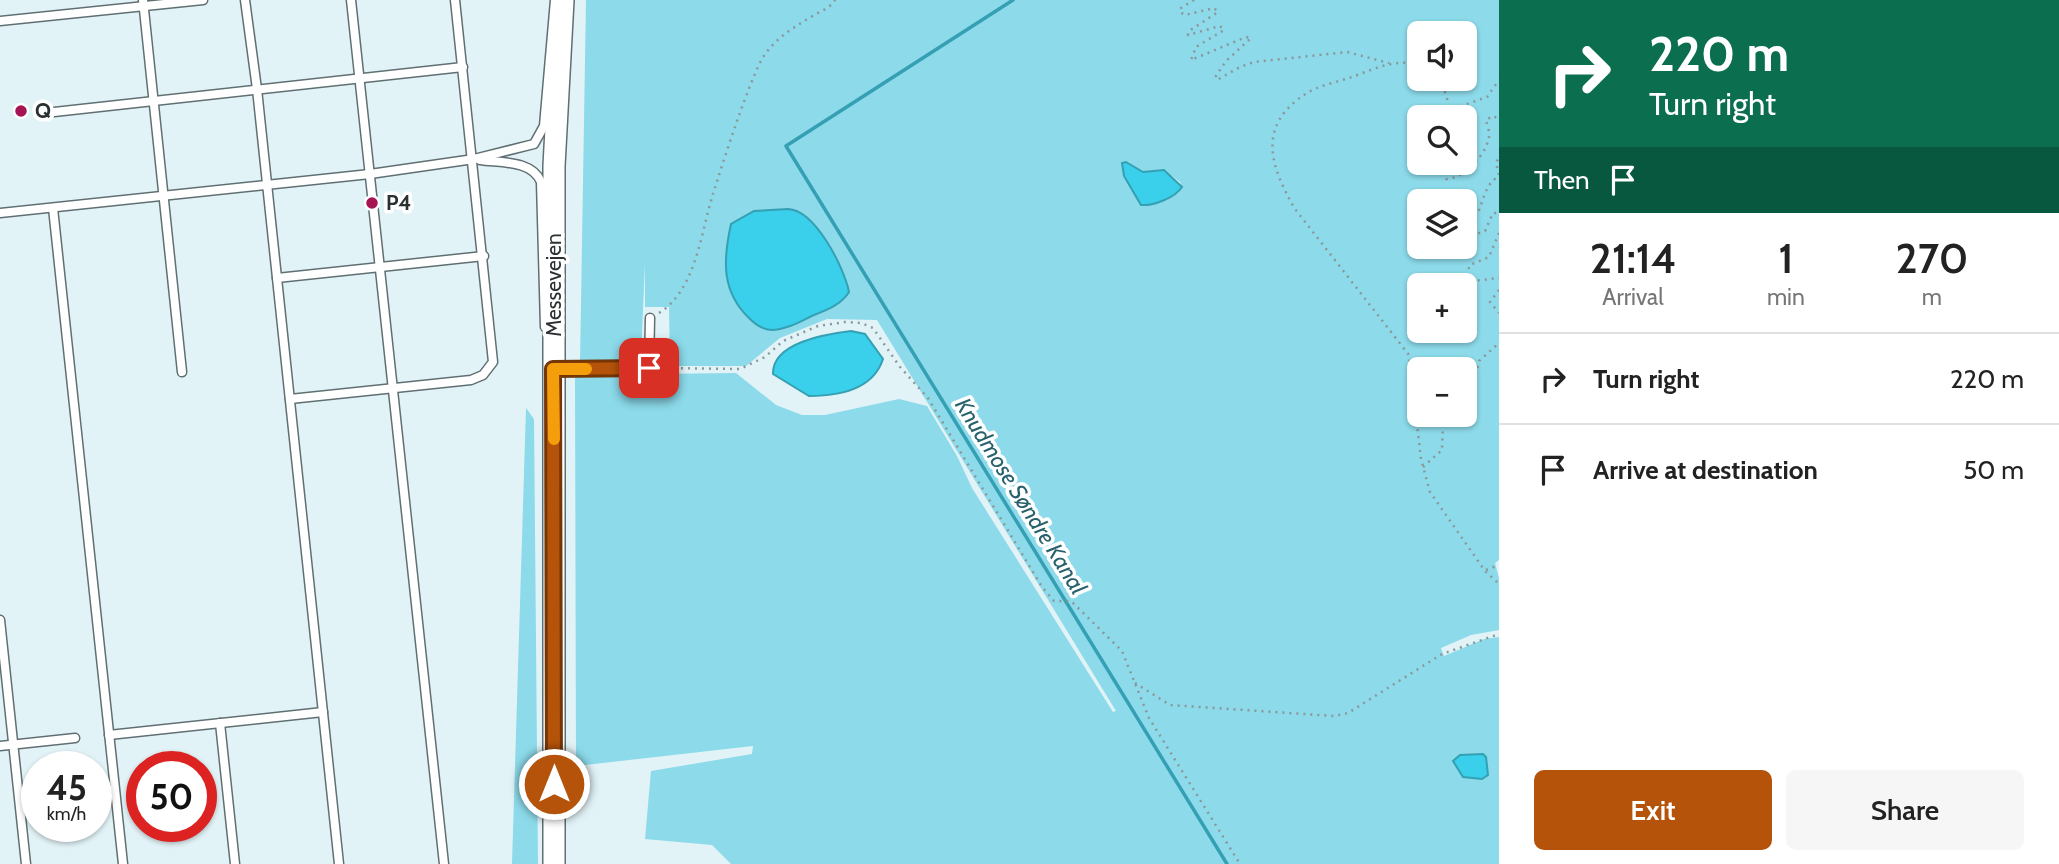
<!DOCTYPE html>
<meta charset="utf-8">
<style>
:root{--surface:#fff;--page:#f6f6f6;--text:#222;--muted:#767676;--line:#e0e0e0;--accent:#b45309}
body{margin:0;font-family:Cabin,sans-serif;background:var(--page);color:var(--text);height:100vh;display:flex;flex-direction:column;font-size:26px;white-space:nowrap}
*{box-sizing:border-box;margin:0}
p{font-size:23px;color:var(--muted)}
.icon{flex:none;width:38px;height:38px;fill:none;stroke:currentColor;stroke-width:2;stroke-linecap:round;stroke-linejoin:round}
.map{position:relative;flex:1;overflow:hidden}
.side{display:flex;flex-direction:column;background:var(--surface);width:560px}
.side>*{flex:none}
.top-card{background:#0b6e4f;color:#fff;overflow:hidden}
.tools{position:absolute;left:1407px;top:21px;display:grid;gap:14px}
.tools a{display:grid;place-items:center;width:70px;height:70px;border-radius:10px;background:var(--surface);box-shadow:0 2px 5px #0004;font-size:35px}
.speed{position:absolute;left:21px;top:751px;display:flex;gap:14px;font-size:35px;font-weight:700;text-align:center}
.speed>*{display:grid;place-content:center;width:91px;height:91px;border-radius:50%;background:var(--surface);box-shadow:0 2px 5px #0004;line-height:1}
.speed small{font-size:18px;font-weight:400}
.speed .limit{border:10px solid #d22;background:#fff;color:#111}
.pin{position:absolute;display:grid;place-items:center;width:60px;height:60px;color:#fff;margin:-30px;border-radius:14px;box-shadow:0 4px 10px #0006}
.me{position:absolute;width:77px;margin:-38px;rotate:0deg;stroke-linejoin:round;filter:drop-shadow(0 0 5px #0008)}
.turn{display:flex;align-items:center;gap:24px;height:147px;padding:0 35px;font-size:32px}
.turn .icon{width:91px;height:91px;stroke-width:2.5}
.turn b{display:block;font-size:49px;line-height:60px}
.then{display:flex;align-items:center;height:66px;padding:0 35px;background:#0003;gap:14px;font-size:26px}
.eta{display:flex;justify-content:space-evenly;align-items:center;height:119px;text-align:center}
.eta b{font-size:42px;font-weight:600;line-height:49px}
.cta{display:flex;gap:14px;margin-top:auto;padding:14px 35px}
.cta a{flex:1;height:80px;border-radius:10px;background:var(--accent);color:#fff;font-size:28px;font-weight:600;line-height:80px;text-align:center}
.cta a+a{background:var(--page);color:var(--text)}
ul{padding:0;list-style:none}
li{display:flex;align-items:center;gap:21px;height:91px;padding:0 35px;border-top:2px solid var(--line)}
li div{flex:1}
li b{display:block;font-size:26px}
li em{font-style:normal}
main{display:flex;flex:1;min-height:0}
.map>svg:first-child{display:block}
</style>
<main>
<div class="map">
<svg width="1499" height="864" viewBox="0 0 1499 864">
<rect width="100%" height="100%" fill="#e2f3f7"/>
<!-- green -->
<g fill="#8cdaea" fill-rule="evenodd">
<path d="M586 0H1499V560L1495 563 1499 578V630L1471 635 1441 648 1444 656 1484 639 1499 637V864H731L712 845 645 839 651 771 752 754 753 746 576 766 575 375 736 373 776 405 802 415H825L899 399 927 406 957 456 972 488 1113 712 1116 711 877 320 827 319 780 338 746 366H670L669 307H645V263L641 356 631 365H580ZM1419 33H1465V79H1419ZM1419 117H1465V163H1419ZM1126 162 1143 172 1164 170 1180 182 1182 188 1178 193 1148 206ZM1419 201H1465V247H1419ZM754 211 762 212C798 230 854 248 845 299L820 313 758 326C723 294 721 269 731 224ZM1419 285H1465V331H1419ZM1419 369H1465V415H1419Z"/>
<polygon points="526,408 534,419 538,864 512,864"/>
</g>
<!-- water -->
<g fill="#3acfea" stroke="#35a0b3" stroke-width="2">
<path d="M1126 162 1143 172 1164 170 1182 187C1175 198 1153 206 1141 205L1124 176 1122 163Z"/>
<path d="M788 209C815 210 844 267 849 292 842 304 827 310 814 315 801 321 788 329 773 330 763 330 756 325 750 319 721 292 723 260 731 224L754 211Z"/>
<path d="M851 331 865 334 883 359C873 390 839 396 809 396L773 374C772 342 827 334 851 331Z"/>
<polygon points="1483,754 1486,757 1488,775 1482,779 1463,777 1453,761 1460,755"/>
</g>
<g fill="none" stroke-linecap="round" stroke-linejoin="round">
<!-- stream -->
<polyline stroke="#35a0b3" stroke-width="3.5" points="1013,0 786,146 1227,864"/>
<!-- service casing -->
<g stroke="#606f72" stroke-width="11">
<g id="service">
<polyline points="143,0 182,372"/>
<polyline points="245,0 257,89 339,864"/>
<polyline points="351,0 444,864"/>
<polyline points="0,21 203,0"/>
<polyline points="45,113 463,67"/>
<path d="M480 160C501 163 532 160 541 182L545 327"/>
<polyline points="53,208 123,864"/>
<polyline points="0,213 370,174 474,159 534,144 544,126 555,0"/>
<polyline points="277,278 484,256"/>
<polyline points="554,369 649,368 650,318"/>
<polyline points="290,399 471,380 483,375 493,362 455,0"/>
<polyline points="0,620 26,864"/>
<polyline points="220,723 235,864"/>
<polyline points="109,735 323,712"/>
<polyline points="0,746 75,738"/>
</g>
</g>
<!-- secondary casing -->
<g stroke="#606f72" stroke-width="24">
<polyline id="secondary" points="554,864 554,166 563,0"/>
</g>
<!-- path -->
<g stroke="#8b989a" stroke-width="2.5" stroke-dasharray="2 5" stroke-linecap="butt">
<polyline points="1194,0 1181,8 1180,12 1185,15 1214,8 1218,12 1189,31 1188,35 1220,26 1224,30 1196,47 1191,60 1246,37 1251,38 1226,61 1216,76 1217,80 1240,67 1254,62 1347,52 1389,63"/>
<path d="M1419 65C1396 58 1374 69 1352 77 1338 82 1320 85 1307 93 1256 125 1270 166 1295 209L1409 355 1421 459 1430 492 1485 571 1499 584"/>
<path d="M1438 79C1445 90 1453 106 1443 117"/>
<polyline points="1447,111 1487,97 1499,80"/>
<polyline points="1461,117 1466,115 1472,120 1465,156"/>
<polyline points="1411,140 1419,135"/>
<path d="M1461 163 1444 169 1446 179C1464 179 1486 155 1489 137 1490 132 1487 125 1486 120L1493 116 1499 119"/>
<path d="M1465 226C1480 219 1480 203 1487 189 1489 184 1494 180 1499 175L1496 163 1499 157"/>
<polyline points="1499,233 1489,257 1470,265 1467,273 1473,281 1499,278"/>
<polyline points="1465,238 1485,231 1493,213 1499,213"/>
<polyline points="1499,290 1490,302 1499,313"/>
<path d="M659 313C696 290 701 232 713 194 726 153 740 109 757 69 769 41 790 30 814 15 822 11 831 7 835 0"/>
<polyline points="660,368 740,369 765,357 783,341 818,326 845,322 861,323 873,328 900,367 928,398 1042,587 1054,601 1071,601 1122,651 1149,718 1240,864"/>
<polyline points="1465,392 1474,382 1479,361 1499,343"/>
<polyline points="1423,467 1442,450 1443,425 1448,415"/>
<polyline points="1486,570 1499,565"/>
<polyline points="1135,683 1170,705 1334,716 1348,713 1442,654 1499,634"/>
</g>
<!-- service -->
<use href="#service" stroke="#fff" stroke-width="8"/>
<!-- secondary -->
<use href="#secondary" stroke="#fff" stroke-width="21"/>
</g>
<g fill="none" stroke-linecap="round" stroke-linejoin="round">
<!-- route casing -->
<g stroke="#753606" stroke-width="18">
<polyline id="route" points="554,784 553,369 649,368"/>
</g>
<!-- route -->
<use href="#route" stroke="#b45309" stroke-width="12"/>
<!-- slow -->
<polyline stroke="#f59e0b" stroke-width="12" points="554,439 553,369 586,369"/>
</g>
<!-- markers -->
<g fill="#a61553" stroke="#fff" stroke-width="2.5">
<circle cx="21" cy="111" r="7"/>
<circle cx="372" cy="203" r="7"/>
</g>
<g text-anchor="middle" stroke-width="7" stroke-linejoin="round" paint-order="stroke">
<!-- poi labels -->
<g font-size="21" font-weight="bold" fill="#2a3132" stroke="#fff" text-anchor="start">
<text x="35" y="118">Q</text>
<text x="386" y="210">P4</text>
</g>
<!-- street labels -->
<g font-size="21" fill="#2a3132" stroke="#fff">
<text transform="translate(554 285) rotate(-90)" y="7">Messevejen</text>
</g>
<!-- water labels -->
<g font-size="23" font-style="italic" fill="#27616c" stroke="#fff">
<text transform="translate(1021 496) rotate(58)" y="8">Knudmose Søndre Kanal</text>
</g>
</g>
</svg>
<div class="tools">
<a><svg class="icon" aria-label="sound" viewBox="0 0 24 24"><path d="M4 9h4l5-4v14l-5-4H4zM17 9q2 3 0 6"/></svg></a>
<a><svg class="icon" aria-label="search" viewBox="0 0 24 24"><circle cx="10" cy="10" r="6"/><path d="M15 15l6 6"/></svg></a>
<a><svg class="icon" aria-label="layers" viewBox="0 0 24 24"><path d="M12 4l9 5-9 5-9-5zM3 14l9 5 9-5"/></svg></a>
<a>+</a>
<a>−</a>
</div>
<div class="speed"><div>45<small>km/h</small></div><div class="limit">50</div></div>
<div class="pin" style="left:649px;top:368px;background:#d93025"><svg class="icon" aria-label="arrive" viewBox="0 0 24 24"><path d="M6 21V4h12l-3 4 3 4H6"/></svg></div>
<svg class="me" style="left:554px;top:784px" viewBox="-20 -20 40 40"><circle r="17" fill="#b45309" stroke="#fff" stroke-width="3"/><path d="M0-11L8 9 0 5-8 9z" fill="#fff"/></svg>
</div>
<section class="side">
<div class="top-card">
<div class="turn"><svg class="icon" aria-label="right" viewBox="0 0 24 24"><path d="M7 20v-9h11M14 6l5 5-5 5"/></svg><div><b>220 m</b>Turn right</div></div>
<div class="then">Then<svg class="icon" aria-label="arrive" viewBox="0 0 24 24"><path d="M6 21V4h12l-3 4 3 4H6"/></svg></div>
</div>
<div class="eta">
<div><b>21:14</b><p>Arrival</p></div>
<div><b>1</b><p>min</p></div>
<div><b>270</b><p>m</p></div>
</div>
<ul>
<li><svg class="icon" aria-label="right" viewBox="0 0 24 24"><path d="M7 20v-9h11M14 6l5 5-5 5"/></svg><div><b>Turn right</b></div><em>220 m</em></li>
<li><svg class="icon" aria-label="arrive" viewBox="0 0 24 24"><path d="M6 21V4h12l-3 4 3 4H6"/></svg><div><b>Arrive at destination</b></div><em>50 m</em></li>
</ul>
<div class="cta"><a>Exit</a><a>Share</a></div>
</section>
</main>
